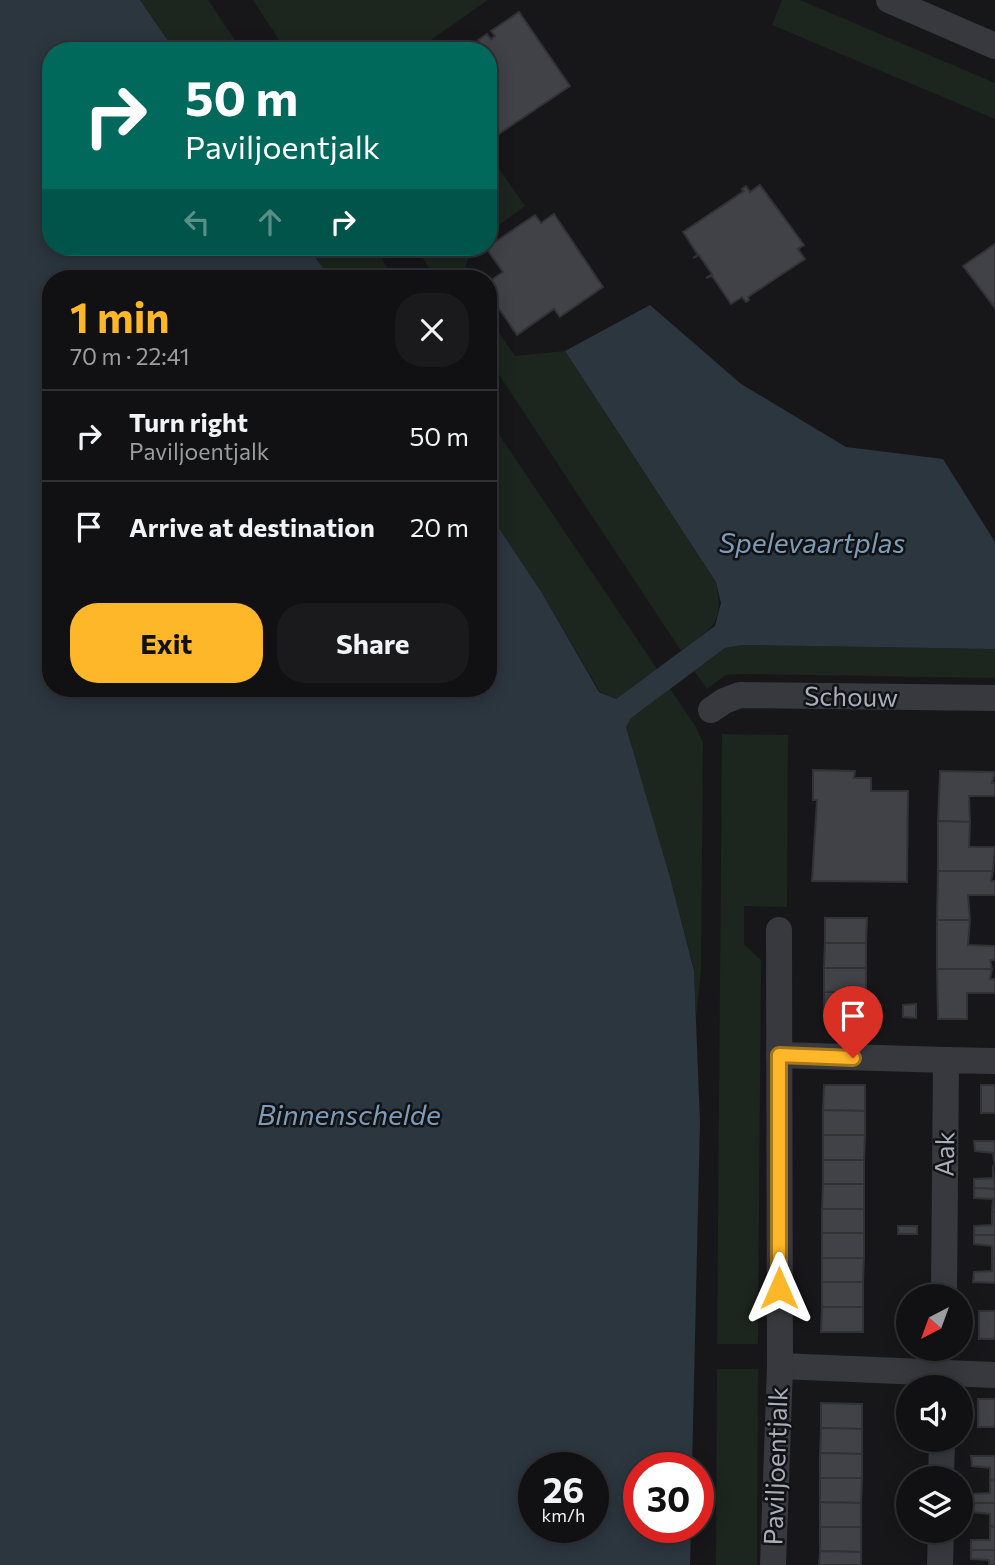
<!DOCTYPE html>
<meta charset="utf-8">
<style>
:root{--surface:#111114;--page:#1a1a1d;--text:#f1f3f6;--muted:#9c9da0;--line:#303134;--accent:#ffb72a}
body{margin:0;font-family:Commissioner,sans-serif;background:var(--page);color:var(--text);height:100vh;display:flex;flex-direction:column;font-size:26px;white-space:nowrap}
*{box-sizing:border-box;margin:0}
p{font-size:23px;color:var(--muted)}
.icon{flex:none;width:38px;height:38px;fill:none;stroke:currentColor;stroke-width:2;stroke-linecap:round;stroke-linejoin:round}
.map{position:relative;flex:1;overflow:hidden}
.panel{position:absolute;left:42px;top:270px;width:455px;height:427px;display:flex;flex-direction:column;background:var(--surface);border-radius:28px;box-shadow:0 4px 18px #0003,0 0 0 2px var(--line)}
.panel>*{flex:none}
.top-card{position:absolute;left:42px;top:42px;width:455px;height:214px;border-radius:28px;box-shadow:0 4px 18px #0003,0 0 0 2px var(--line);background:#00695c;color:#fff;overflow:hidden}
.needle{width:46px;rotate:221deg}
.fabs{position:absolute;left:896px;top:1284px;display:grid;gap:14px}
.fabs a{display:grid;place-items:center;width:77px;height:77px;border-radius:50%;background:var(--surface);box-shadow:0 4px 18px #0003,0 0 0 2px var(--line);font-size:35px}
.speed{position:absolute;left:518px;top:1452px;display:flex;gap:14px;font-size:35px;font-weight:700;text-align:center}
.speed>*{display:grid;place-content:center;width:91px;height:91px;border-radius:50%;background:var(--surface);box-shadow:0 4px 18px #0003,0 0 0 2px var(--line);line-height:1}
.speed small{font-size:18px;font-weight:400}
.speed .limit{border:10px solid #d22;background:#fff;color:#111}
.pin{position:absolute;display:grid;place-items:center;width:60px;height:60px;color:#fff;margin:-72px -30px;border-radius:50% 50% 50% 0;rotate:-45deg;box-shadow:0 0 7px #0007}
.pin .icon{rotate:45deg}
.me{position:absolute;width:77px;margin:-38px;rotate:0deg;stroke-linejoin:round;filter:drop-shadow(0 0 5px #0008)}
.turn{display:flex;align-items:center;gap:24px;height:147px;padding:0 28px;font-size:32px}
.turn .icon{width:91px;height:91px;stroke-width:2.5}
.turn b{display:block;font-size:49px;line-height:60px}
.lanes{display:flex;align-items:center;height:66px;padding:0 28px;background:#0003;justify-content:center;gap:35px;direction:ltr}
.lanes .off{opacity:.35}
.round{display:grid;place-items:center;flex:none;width:74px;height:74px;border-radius:28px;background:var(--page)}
.overview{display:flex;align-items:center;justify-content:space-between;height:119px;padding:0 28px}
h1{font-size:42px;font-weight:700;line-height:52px;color:var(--accent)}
.action{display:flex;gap:14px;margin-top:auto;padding:14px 28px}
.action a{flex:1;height:80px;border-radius:28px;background:var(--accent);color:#111;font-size:28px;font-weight:700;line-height:80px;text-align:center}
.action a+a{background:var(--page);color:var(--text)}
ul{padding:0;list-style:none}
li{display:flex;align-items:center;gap:21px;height:91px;padding:0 28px;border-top:2px solid var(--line)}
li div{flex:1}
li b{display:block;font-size:26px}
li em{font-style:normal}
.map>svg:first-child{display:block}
</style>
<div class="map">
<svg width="995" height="1565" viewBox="0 0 995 1565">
<rect width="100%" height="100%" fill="#17171a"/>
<!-- green -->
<g fill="#1c251e">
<polygon points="140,0 208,0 242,51 175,51"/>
<polygon points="253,0 488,0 415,51 286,51"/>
<polygon points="782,0 800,0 995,83 995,119 772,25"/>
<polygon points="488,153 525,206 488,233"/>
<polygon points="308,247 373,247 395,278 330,278"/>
<polygon points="415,247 472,247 466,265 467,278 436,278"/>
<path d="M488 317 515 356 565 351 716 582C725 624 713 627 681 651L488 358Z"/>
<polygon points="488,418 657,669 616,699 600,692 542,593 488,512"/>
<polygon points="742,645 995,649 995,678 741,674 726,675 707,689 694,671 725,648"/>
<polygon points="670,689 696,727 703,743 701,971 696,1018 694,970 670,877 626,727 630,718"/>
<polygon points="722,734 788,735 787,907 744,906 744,944 761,960 758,1344 717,1344"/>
<polygon points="717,1369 758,1369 757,1565 716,1565"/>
</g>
<!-- water -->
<path fill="#2c363f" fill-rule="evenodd" d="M0 0H140L175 51H51V247H308L330 278H51V688H488V512L542 593 599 692 616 699 715 626 721 603 716 582 565 351 650 305 741 384 846 447 943 459 995 542V649L742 645 725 648 631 718 626 727 670 877 694 971 700 1122 692 1468H639V1528H691L690 1565H0ZM534 1468H593V1528H534Z"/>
<!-- building -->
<g fill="#414247" stroke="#313136" stroke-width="2">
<polygon points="519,12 570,86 496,136 488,125 488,51 463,51 473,44 477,48 481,46 478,40 487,34 491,39 495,36 491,31"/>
<polygon points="760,185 804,245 798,249 805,259 748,297 749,300 746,302 742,297 731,304 712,276 706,278 712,274 699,255 693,258 698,255 683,232 744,191 742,189 746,186 750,192"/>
<polygon points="554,214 603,287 560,317 554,309 517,335 488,293 488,282 503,272 486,248 535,215 541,223"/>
<polygon points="995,244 995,308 963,266"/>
<polygon points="813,770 855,771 854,778 871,778 871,791 908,791 907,882 812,881 817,800 813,800"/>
<polygon points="940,771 995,772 992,783 995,783 995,796 969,796 970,822 938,821"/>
<polygon points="938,821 970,822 969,847 995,847 993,871 938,871"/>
<polygon points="938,871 993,871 991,881 995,881 995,895 968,895 970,920 937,920"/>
<polygon points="825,918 867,918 866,943 825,943"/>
<polygon points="937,920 970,920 968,945 995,946 995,960 990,960 992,969 937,969"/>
<polygon points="825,943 866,943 866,968 824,968"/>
<rect x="824" y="968" width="42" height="24"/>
<polygon points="937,969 992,969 990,979 995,979 995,993 967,993 967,1019 938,1019"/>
<polygon points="824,992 866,992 865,1018 824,1018"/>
<polygon points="916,1004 916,1018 903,1017 903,1005"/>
<polygon points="824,1085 865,1085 865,1111 823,1110"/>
<rect x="981" y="1085" width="14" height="28"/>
<polygon points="823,1110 865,1111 865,1135 823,1135"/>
<polygon points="823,1135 865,1135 864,1160 823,1160"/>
<polygon points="974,1141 995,1141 995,1165 993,1153 975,1151"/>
<rect x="823" y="1160" width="41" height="24"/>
<polygon points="993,1165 995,1189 974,1188 974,1179 993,1178"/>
<polygon points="823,1184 864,1184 864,1209 822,1209"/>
<polygon points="974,1188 995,1189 995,1212 992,1212 993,1199 974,1198"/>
<rect x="822" y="1209" width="42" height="24"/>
<polygon points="992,1212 995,1212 995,1235 974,1235 974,1226 992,1225"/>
<rect x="898" y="1226" width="19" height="8"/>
<rect x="822" y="1233" width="42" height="25"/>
<polygon points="974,1235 995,1235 995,1258 992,1258 992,1246 974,1244"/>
<polygon points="822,1258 864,1258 863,1282 822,1282"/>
<polygon points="992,1258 995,1258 995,1283 973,1282 974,1272 992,1271"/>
<rect x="822" y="1282" width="41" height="25"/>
<polygon points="822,1307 863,1307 863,1332 821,1332"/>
<rect x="979" y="1311" width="16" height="28"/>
<rect x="978" y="1399" width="17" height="28"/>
<polygon points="821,1403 862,1404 862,1429 821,1428"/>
<polygon points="821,1428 862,1429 862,1454 820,1453"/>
<polygon points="820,1453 862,1454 862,1478 820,1478"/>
<polygon points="971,1456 995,1456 995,1480 990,1480 990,1468 972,1466"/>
<polygon points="820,1478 862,1478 861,1503 820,1502"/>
<polygon points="990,1480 995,1480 995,1503 972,1503 972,1494 990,1493"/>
<polygon points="820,1502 861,1503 861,1527 820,1527"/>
<polygon points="972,1503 995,1503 995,1527 990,1526 990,1514 971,1512"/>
<polygon points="990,1526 995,1527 995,1550 971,1550 971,1540 990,1540"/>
<polygon points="820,1527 861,1527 861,1552 820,1551"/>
<polygon points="971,1550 995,1550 995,1565 989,1565 989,1560 971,1559"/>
<polygon points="820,1551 861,1552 861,1565 819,1565"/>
</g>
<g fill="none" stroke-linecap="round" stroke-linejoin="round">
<!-- street -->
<g stroke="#38393f" stroke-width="26">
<polyline points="889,0 995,46"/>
<polyline points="711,710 724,701 740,695 995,698"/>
<polyline points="779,1055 946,1060"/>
<polyline points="944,1297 946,1060 995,1061"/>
<polyline points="780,1366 995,1375"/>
<polyline points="941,1479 942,1440"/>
<polyline points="773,1565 780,1366 779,930"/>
<polyline points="940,1565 941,1531"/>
</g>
</g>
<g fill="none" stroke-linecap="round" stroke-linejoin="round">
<!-- route casing -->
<g stroke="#a6771b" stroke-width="18">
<polyline id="route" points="779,1288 779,1055 853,1058"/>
</g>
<!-- route -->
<use href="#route" stroke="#ffb72a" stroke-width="12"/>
</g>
<g text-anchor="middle" stroke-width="5" stroke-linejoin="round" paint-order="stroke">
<!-- street labels -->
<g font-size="26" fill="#a8aebb" stroke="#121215">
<text transform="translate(851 697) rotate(1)" y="9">Schouw</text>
<text transform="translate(945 1154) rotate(-89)" y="9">Aak</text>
<text transform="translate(776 1466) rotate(-88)" y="9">Paviljoentjalk</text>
</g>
<!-- water labels -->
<g font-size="28" font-style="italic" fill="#7c9cb9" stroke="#121215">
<text x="812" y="553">Spelevaartplas</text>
<text x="349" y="1125">Binnenschelde</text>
</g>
</g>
</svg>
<div class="fabs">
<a><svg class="needle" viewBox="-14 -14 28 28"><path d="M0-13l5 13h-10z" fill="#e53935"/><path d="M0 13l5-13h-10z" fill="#9c9da0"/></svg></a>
<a><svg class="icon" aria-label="sound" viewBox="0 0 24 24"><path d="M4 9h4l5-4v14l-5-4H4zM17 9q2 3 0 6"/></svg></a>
<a><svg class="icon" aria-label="layers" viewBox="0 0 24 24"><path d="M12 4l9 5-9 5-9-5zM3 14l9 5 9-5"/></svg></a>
</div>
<div class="speed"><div>26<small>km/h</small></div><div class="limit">30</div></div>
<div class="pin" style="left:853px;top:1058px;background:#d93025"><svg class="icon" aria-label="arrive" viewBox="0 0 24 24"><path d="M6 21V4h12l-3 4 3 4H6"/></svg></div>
<svg class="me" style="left:779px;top:1288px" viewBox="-20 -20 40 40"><path d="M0-17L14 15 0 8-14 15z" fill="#ffb72a" stroke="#fff" stroke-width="4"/></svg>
<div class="top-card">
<div class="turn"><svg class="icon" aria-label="right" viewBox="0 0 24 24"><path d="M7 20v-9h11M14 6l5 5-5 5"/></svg><div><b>50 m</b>Paviljoentjalk</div></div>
<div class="lanes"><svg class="icon off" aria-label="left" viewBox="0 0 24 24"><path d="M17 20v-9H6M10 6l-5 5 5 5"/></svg><svg class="icon off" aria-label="ahead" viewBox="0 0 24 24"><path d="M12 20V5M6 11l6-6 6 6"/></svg><svg class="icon" aria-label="right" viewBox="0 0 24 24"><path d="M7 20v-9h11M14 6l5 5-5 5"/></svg></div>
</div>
<section class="panel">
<div class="overview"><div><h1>1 min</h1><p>70 m · 22:41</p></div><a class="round"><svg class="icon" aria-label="close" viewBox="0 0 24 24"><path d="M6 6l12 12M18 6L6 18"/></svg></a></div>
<ul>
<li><svg class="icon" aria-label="right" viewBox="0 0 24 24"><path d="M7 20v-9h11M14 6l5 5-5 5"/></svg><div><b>Turn right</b><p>Paviljoentjalk</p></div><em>50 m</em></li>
<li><svg class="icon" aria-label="arrive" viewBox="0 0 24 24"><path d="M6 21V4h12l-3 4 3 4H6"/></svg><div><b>Arrive at destination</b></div><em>20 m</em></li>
</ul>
<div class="action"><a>Exit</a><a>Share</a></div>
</section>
</div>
